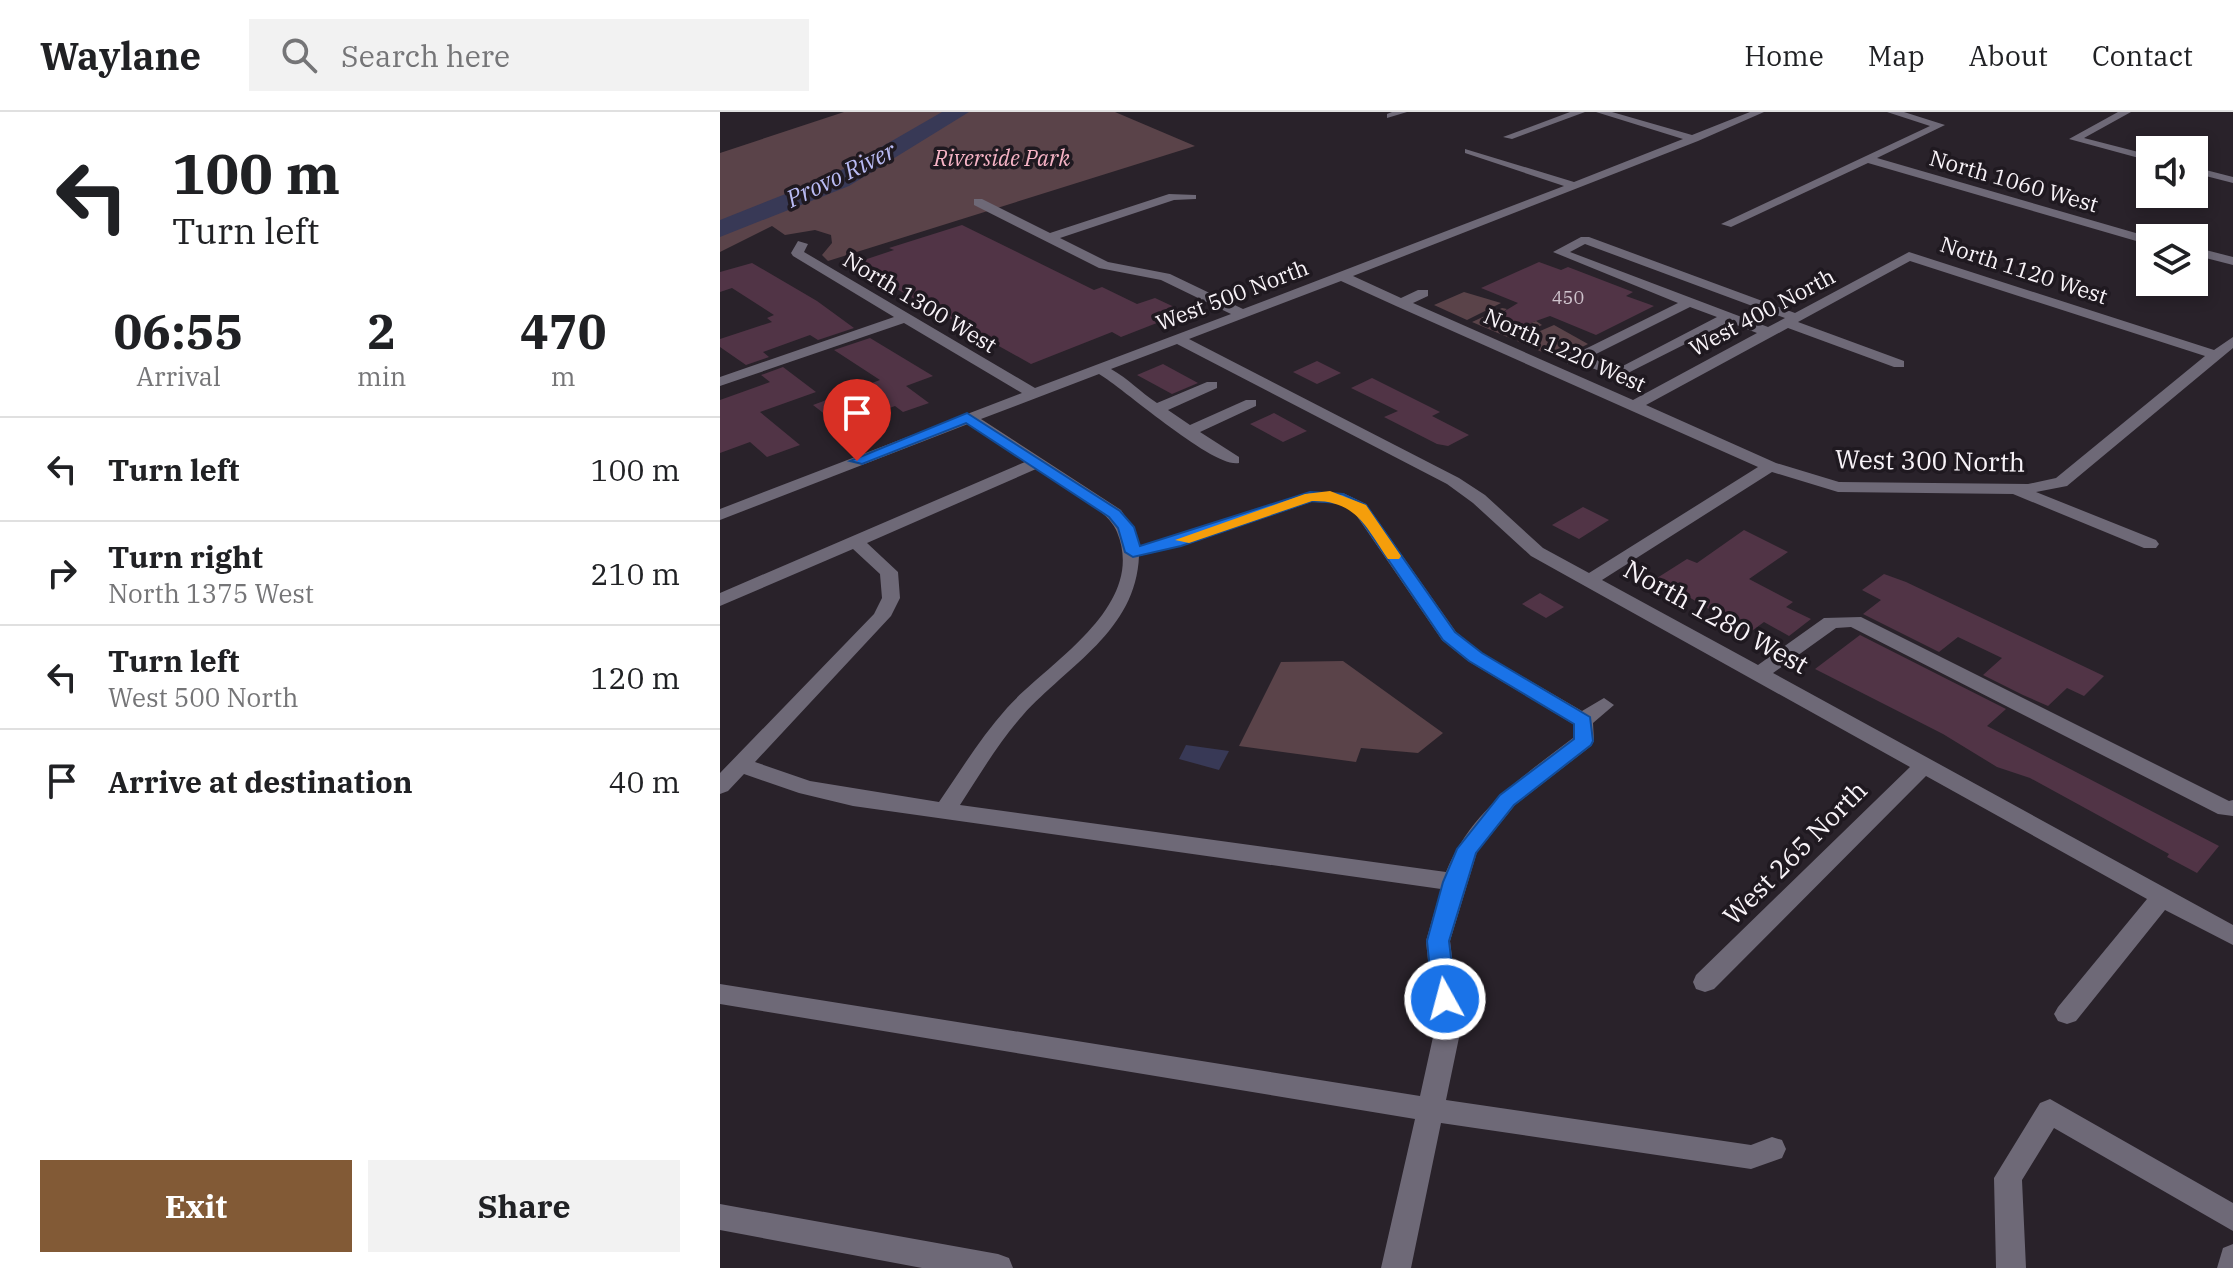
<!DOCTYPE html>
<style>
:root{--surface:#fff;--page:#f2f2f2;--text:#202124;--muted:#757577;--line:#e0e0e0;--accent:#825a36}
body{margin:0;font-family:"IBM Plex Serif",serif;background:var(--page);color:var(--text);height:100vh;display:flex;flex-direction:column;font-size:30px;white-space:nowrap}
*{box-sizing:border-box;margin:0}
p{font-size:26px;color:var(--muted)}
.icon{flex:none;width:44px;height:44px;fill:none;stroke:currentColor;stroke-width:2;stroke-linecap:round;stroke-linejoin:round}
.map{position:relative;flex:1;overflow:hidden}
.sheet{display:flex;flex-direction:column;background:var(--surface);width:720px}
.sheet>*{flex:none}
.top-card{background:#fff;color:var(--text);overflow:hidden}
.controls{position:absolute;left:1416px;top:24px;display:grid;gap:16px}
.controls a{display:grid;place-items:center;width:72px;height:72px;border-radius:0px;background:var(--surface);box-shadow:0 4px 12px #0003;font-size:40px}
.pin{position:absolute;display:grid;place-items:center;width:68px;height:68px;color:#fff;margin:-82px -34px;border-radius:50% 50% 50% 0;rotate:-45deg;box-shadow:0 0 8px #0007}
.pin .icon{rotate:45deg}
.me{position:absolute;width:88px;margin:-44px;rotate:353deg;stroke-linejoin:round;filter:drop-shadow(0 0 6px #0008)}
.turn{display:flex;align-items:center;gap:28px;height:168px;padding:0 40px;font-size:36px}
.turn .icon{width:104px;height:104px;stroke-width:2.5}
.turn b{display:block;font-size:56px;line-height:68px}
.eta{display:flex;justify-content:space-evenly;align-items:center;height:136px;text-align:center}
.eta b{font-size:48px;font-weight:700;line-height:56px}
.button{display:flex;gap:16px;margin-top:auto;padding:16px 40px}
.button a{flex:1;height:92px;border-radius:0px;background:var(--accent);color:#fff;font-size:32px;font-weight:700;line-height:92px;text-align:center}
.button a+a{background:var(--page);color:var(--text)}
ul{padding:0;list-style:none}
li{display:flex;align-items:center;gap:24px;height:104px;padding:0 40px;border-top:2px solid var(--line)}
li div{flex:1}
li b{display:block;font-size:30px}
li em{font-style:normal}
header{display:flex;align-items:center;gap:48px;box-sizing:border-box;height:112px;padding:0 40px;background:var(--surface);border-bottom:2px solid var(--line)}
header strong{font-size:38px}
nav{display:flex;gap:44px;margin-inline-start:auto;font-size:28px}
.search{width:560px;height:72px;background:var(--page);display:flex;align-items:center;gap:20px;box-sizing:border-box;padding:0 28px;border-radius:0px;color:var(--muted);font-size:30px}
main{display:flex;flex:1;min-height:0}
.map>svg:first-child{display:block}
</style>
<header>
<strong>Waylane</strong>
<div class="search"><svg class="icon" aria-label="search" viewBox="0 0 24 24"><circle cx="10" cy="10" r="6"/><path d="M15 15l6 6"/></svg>Search here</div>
<nav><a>Home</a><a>Map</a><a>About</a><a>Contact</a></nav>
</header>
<main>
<section class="sheet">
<div class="top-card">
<div class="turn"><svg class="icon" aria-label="left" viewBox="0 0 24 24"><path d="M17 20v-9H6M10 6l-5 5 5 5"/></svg><div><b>100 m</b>Turn left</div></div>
</div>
<div class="eta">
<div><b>06:55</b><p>Arrival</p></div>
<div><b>2</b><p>min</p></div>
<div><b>470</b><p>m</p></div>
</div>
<ul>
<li><svg class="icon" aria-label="left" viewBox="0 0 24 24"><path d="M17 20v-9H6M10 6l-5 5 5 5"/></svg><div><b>Turn left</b></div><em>100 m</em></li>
<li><svg class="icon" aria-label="right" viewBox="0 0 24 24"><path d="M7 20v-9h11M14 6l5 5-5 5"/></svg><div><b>Turn right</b><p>North 1375 West</p></div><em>210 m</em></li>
<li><svg class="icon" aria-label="left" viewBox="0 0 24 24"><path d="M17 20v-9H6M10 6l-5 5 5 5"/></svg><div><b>Turn left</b><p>West 500 North</p></div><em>120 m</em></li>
<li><svg class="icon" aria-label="arrive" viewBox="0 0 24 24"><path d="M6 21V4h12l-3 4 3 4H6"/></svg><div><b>Arrive at destination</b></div><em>40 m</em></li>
</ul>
<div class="button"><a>Exit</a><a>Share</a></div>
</section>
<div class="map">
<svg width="1513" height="1156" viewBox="0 0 1513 1156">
<rect width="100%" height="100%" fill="#29222a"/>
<!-- green -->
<g fill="#5a4349">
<polygon points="124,0 395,0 475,34 108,149 102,143 112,131 111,123 95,118 65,123 52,114 0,140 0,41"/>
<polygon points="744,180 781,191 747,208 714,193"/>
<polygon points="782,196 787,197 776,205 799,215 816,209 822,213 792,227 752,210"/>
<polygon points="834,213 868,232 838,247 797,229"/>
<polygon points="623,549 723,621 698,641 641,636 636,650 519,634 561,550"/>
</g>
<!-- water -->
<polygon fill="#383956" points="466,633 509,639 499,658 459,647"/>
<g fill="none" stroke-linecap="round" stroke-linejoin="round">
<!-- river -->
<polygon fill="#383956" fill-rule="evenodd" points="222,0 249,0 129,74 0,125 0,108 111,64"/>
</g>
<!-- building -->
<g fill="#513446">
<polygon points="242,113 374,178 382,175 417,192 435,186 465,200 401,225 392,220 311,252 132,152 174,138 169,136"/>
<polygon points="819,150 841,158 848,155 913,180 906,184 934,194 876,223 830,204 799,215 775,205 798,191 761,176"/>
<polygon points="32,151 97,189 134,216 98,228 90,223 43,240 49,245 26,253 0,235 0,227 52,210 47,206 54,203 12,176 0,180 0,160"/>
<polygon points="150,226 213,264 186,274 209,291 183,300 175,294 120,314 93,293 160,268 114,238"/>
<polygon points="597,249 621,261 597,272 573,260"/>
<polygon points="443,252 478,271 452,282 417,263"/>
<polygon points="63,255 96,280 40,300 80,333 47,345 30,330 0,341 0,288 50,270 41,263"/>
<polygon points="652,266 720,300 712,304 749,323 728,334 717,332 664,305 678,299 631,276"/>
<polygon points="554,301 587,319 563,330 530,312"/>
<polygon points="863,395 889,408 859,427 832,413"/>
<polygon points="1024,418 1068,440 1029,467 1073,490 1066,495 1091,507 1069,524 1044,510 1029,521 937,466 967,447 977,451"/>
<polygon points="1164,462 1186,470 1384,564 1364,584 1347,576 1328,594 1303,583 1263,563 1282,546 1238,525 1219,540 1143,502 1161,488 1142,478"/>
<polygon points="820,481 844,495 826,506 802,492"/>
<polygon points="1140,523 1286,597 1267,614 1499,734 1477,761 1447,745 1449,742 1310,666 1277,655 1223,622 1095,557"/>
</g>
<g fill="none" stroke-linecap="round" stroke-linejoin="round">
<!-- minor -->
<g fill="#6e6977" fill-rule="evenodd">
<polygon points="672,0 687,0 667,6 667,2"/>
<polygon points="850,0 865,0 792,27 783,25"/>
<path d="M876 0H892L972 23 1030 0H1044L978 29 633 164 681 186 698 178H708V184L693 191 913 288 1037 221 1009 210 898 266 859 251 847 252V246L958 191 833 140 861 125H869L1075 201 1189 140 1494 238 1513 225V236L1347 374 1316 380 1436 428 1439 432 1436 436H1424L1293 382 1118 380 1052 360 882 468 1038 553 1104 506 1141 505 1509 689 1513 688V704L1498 702 1131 515 1116 516 1053 561 1513 813V833L1445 798 1356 909 1347 912 1338 909 1334 902 1338 895 1427 787 1206 664 994 877 985 880 976 877 973 870 976 863 1190 655 811 444 753 391 727 372 457 232 391 257C409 267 420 280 437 291L487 270H497V276L448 298 470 313 526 288H536V294L480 320 519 345V351C494 357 403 276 379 262L261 307 401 398 415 420 418 434 451 426 590 380 623 381 646 392 736 520 762 541 862 599 884 586 894 593 873 611 874 629 871 634 795 693 757 740 730 829 741 916 726 988 1031 1033 1052 1025 1062 1028 1066 1037 1062 1046 1031 1057 721 1011 691 1156H661L695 1007 0 892V872L700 984 715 916 706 829 721 777 133 694 79 681 24 662 8 679 0 682V661L154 502 162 486 160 462 133 437 0 494V481L305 350 248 312 0 408V397L302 281 184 211 0 274V265L174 205 73 144 71 141 78 129 88 132 84 140 315 276 511 202 441 168 379 156 254 93V87H262L330 121 449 82 476 83V87L454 88 340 126 388 150 450 162 523 197 844 74 745 41V37L854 70 963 27ZM865 132 1065 206 1048 215 850 140ZM1190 149 1485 244 1336 366 1308 372 1119 370 1056 351 926 293 1068 216 1174 255H1184V249L1078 210ZM621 169 676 194 1038 355 869 461 823 436 765 383 739 366 469 227ZM970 195 997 205 897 257 870 245ZM316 357C337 372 388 396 397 420 428 495 327 551 287 596 261 625 241 658 219 690L90 669 35 650 171 504 180 486 178 460 147 431ZM591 390 619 391 634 400 722 528 748 549 853 612V626C802 665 751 699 726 760L240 693C260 662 279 630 303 603 348 553 416 519 419 444L462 434Z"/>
<polygon points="1167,0 1184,0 1225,13 1157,46 1433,126 1430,126 1430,133 1148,51 1011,115 1001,112 1210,14"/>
<polygon points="1398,0 1411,0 1364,26 1430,43 1430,49 1349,27"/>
<polygon points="1474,55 1513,65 1513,71 1474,61"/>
<polygon points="1474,135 1513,145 1513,153 1474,143"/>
<polygon points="1330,987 1513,1091 1513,1119 1334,1016 1302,1068 1306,1156 1276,1156 1274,1066 1320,991"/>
<polygon points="0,1092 278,1142 289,1146 293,1156 202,1156 0,1118"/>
<polygon points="1513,1132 1513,1156 1497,1156 1503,1136"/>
</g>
</g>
<!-- route -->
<polygon fill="#1a73e8" stroke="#114b97" stroke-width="2" points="247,301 400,399 414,415 420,434 590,380 623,382 646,393 735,520 762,541 870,605 873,629 871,633 794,693 756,741 729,829 736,887 733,894 717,894 713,887 707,829 723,770 737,737 780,683 854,627 854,612 749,549 723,528 635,399 619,391 592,389 461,434 413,445 405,440 398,416 389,405 246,311 142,352 130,349"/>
<!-- slow -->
<path fill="#f59e0b" d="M610 379 646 393 681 444 679 447H668C646 415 636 388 592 389L469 431 455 428 585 382Z"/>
<g text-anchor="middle" stroke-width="7" stroke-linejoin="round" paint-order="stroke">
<!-- far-number labels -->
<g font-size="18" fill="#cec3cc">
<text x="848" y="192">450</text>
</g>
<!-- far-park labels -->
<g font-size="22" font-style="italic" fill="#f7b4c6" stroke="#1f1920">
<text x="282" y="54">Riverside Park</text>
</g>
<!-- far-street labels -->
<g font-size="22" fill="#f8f3f8" stroke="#1f1920">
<text transform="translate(1294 69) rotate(16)" y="8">North 1060 West</text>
<text transform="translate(1304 158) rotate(18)" y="8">North 1120 West</text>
<text transform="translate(512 183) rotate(-21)" y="8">West 500 North</text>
<text transform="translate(200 190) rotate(31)" y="8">North 1300 West</text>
<text transform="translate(1042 200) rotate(-28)" y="8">West 400 North</text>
<text transform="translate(845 238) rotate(24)" y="8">North 1220 West</text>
</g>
<!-- far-water labels -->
<g font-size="24" font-style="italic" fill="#b9bbf4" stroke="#1f1920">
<text transform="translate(121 63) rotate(-26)" y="8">Provo River</text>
</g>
<!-- street labels -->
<g font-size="26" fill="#f8f3f8" stroke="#1f1920">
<text transform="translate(1210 349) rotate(1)" y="9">West 300 North</text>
<text transform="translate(996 505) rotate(29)" y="9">North 1280 West</text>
<text transform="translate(1075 741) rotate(-45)" y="9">West 265 North</text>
</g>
</g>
</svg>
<div class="controls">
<a><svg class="icon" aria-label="sound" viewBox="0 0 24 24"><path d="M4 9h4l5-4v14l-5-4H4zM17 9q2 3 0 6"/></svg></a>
<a><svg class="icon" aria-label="layers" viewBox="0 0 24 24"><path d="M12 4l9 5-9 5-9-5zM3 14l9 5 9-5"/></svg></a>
</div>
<div class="pin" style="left:137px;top:349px;background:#d93025"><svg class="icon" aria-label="arrive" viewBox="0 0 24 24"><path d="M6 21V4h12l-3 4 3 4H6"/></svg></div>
<svg class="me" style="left:725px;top:887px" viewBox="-20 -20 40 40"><circle r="17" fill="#1a73e8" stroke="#fff" stroke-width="3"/><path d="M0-11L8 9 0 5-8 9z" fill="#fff"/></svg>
</div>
</main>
